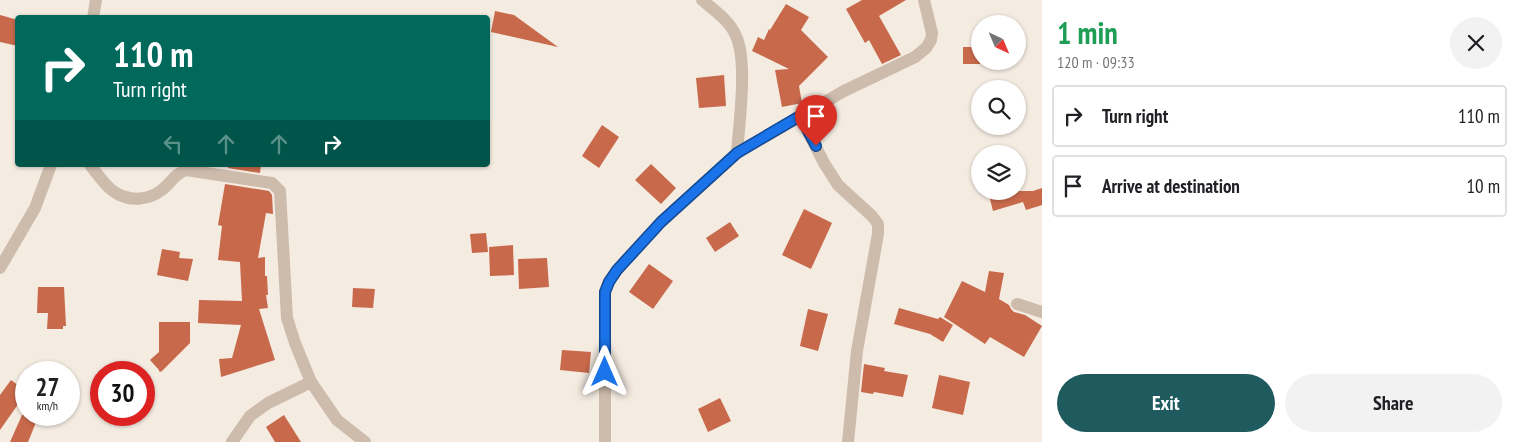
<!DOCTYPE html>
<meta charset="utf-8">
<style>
:root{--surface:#fff;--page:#f2f2f2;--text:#202124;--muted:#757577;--line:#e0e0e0;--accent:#1f5a5e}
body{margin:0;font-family:"PT Sans Narrow",sans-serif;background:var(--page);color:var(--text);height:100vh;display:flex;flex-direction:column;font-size:19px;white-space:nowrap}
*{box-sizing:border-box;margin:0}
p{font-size:16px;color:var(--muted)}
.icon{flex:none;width:28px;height:28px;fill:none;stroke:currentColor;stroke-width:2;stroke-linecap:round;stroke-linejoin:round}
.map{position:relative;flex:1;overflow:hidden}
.sheet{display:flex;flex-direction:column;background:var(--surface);width:475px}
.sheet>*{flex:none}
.guide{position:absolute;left:15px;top:15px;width:475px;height:152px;border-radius:5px;box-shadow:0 1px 4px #0004;background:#00695c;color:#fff;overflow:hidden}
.needle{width:32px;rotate:136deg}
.fabs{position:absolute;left:971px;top:15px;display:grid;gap:10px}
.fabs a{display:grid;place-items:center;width:55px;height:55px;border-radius:50%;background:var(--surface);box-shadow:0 1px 4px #0004;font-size:25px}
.speed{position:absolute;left:15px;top:361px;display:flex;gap:10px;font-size:25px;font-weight:700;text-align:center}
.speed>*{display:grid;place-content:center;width:65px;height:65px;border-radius:50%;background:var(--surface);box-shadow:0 1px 4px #0004;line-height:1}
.speed small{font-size:12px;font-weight:400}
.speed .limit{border:8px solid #d22;background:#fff;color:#111}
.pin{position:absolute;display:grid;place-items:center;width:42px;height:42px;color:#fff;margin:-51px -21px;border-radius:50% 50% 50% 0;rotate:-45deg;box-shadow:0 0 5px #0007}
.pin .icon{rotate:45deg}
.me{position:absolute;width:55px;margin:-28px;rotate:0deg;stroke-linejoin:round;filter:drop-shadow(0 0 4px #0008)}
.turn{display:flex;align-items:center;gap:18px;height:105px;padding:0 15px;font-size:22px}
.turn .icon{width:65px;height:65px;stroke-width:2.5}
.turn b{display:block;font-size:35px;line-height:42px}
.lanes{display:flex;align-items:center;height:48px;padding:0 15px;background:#0003;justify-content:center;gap:25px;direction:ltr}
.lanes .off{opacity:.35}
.round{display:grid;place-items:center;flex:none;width:52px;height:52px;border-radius:26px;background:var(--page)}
.overview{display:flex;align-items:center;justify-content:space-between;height:85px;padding:0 15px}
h1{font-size:30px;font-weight:800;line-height:38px;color:#1e9e55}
.action{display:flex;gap:10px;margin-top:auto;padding:10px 15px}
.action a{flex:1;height:58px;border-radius:30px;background:var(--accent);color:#fff;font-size:20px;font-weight:800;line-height:58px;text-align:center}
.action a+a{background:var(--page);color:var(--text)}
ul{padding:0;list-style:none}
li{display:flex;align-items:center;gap:15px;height:62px;margin:0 10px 8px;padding:0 5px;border:2px solid var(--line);border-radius:5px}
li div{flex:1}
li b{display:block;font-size:19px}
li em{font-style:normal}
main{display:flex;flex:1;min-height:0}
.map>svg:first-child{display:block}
</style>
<main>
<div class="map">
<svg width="1042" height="442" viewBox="0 0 1042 442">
<rect width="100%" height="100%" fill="#f4ebe1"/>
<!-- building -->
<g fill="#c8694b">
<polygon points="862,0 906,0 879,16 901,55 882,64 869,40 865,43 846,9"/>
<polygon points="786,4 809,17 801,30 828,57 799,86 802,103 782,107 775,70 789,69 752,51 758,37 764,40 769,29 770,30"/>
<polygon points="495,11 514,15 558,47 491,32"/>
<polygon points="0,15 18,20 18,46 0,42"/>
<rect x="963" y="47" width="17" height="17"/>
<polygon points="724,75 726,106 699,108 696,78"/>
<polygon points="602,125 619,137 599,168 582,156"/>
<polygon points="651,164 676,188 661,204 635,180"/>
<polygon points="228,165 261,165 260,173 228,168"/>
<polygon points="225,184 269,191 272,195 273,214 266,213 258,258 265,257 265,276 267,276 268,295 266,295 268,308 259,309 275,360 221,377 219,359 232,358 241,325 198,323 199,300 242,301 240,262 218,260 222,226 218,225"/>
<polygon points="1042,188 1042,205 1026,210 1023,202 993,211 988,191 1033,191"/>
<polygon points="804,209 832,223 811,269 782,255"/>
<polygon points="730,222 739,236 715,252 706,238"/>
<polygon points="486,233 488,252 472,253 470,234"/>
<polygon points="513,245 514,275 490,276 489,247"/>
<polygon points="162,249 180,252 179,258 193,259 188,281 157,275"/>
<polygon points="547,258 549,287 519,289 518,259"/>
<polygon points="649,264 673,281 653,309 629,292"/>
<polygon points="989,271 1004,273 999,299 1009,305 1011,309 1014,312 1025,315 1042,326 1024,357 990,337 985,344 944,317 962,281 985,292"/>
<polygon points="38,287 64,287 66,326 63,326 63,329 47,329 48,313 37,313"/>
<polygon points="353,288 375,289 373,308 352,307"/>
<polygon points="899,308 938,319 940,317 953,325 943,342 930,334 894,324"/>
<polygon points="808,309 828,314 818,351 800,346"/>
<polygon points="159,322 190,322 190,343 161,372 160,371 159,372 159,370 150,360 159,352"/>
<polygon points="562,350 591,352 589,373 560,370"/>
<polygon points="864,364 885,368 884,371 908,375 903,397 874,392 873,394 861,392"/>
<polygon points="939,375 970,382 963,415 932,408"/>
<polygon points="11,380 26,391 26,393 0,430 0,395"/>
<polygon points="720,398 731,421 708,432 698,409"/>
<polygon points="22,415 39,415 28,442 10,442"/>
<polygon points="284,415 301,442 275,442 266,427"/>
</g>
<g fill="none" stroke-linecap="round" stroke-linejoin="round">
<!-- street -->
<g stroke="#cdbbac" stroke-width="12">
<path d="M702 0C714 10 730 21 736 36 748 62 739 124 737 153"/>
<polyline points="93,18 96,0"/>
<polyline points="800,116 824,163 838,185 872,216 878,224 878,234 857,351 848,442"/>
<path d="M90 165C98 174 105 187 116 193 131 202 150 200 163 189 173 181 173 175 186 170L272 183 280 191 287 318 295 343 311 382 337 420 365 442"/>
<polyline points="0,268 35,208 51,165"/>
<polyline points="1017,304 1042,312"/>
<polyline points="232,442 250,416 268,403 311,382"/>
<polyline points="605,442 605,292 609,281 617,270 661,222 737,153 844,91 915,57 926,48 931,40 932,33 924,0"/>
</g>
</g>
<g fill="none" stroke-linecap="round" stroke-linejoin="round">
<!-- route casing -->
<g stroke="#114b97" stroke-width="12">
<polyline id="route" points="605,372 605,292 609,282 617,270 661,222 737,153 800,116 816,146"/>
</g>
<!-- route -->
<use href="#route" stroke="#1a73e8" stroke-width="9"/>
</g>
</svg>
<div class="fabs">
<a><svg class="needle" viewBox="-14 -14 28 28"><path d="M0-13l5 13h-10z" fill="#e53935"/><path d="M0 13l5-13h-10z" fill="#757577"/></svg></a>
<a><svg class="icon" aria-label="search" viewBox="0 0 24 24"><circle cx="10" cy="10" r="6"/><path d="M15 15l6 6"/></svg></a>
<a><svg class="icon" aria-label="layers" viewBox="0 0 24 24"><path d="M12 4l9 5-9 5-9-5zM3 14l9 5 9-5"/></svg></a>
</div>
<div class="speed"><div>27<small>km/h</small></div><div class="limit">30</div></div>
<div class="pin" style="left:816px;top:146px;background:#d93025"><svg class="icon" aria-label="arrive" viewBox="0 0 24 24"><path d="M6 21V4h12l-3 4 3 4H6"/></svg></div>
<svg class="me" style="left:605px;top:372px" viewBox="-20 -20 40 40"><path d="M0-17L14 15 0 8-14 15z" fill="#1a73e8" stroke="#fff" stroke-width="4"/></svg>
<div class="guide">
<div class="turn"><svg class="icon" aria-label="right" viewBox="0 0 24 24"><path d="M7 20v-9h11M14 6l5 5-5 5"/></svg><div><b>110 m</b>Turn right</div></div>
<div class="lanes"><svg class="icon off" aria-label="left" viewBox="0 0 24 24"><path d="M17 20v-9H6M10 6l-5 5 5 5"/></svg><svg class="icon off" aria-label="ahead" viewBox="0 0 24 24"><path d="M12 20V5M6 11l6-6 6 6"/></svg><svg class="icon off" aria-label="ahead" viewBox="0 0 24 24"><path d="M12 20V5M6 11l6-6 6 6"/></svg><svg class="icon" aria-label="right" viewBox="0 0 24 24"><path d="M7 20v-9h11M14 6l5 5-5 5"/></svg></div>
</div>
</div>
<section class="sheet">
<div class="overview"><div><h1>1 min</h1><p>120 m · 09:33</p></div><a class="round"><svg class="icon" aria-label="close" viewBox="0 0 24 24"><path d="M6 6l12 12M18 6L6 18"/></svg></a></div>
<ul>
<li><svg class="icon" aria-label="right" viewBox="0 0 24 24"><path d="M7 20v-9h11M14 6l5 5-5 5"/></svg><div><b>Turn right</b></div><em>110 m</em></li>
<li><svg class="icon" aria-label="arrive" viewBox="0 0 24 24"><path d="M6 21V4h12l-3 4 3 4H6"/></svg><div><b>Arrive at destination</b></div><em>10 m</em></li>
</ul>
<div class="action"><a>Exit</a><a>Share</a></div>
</section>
</main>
